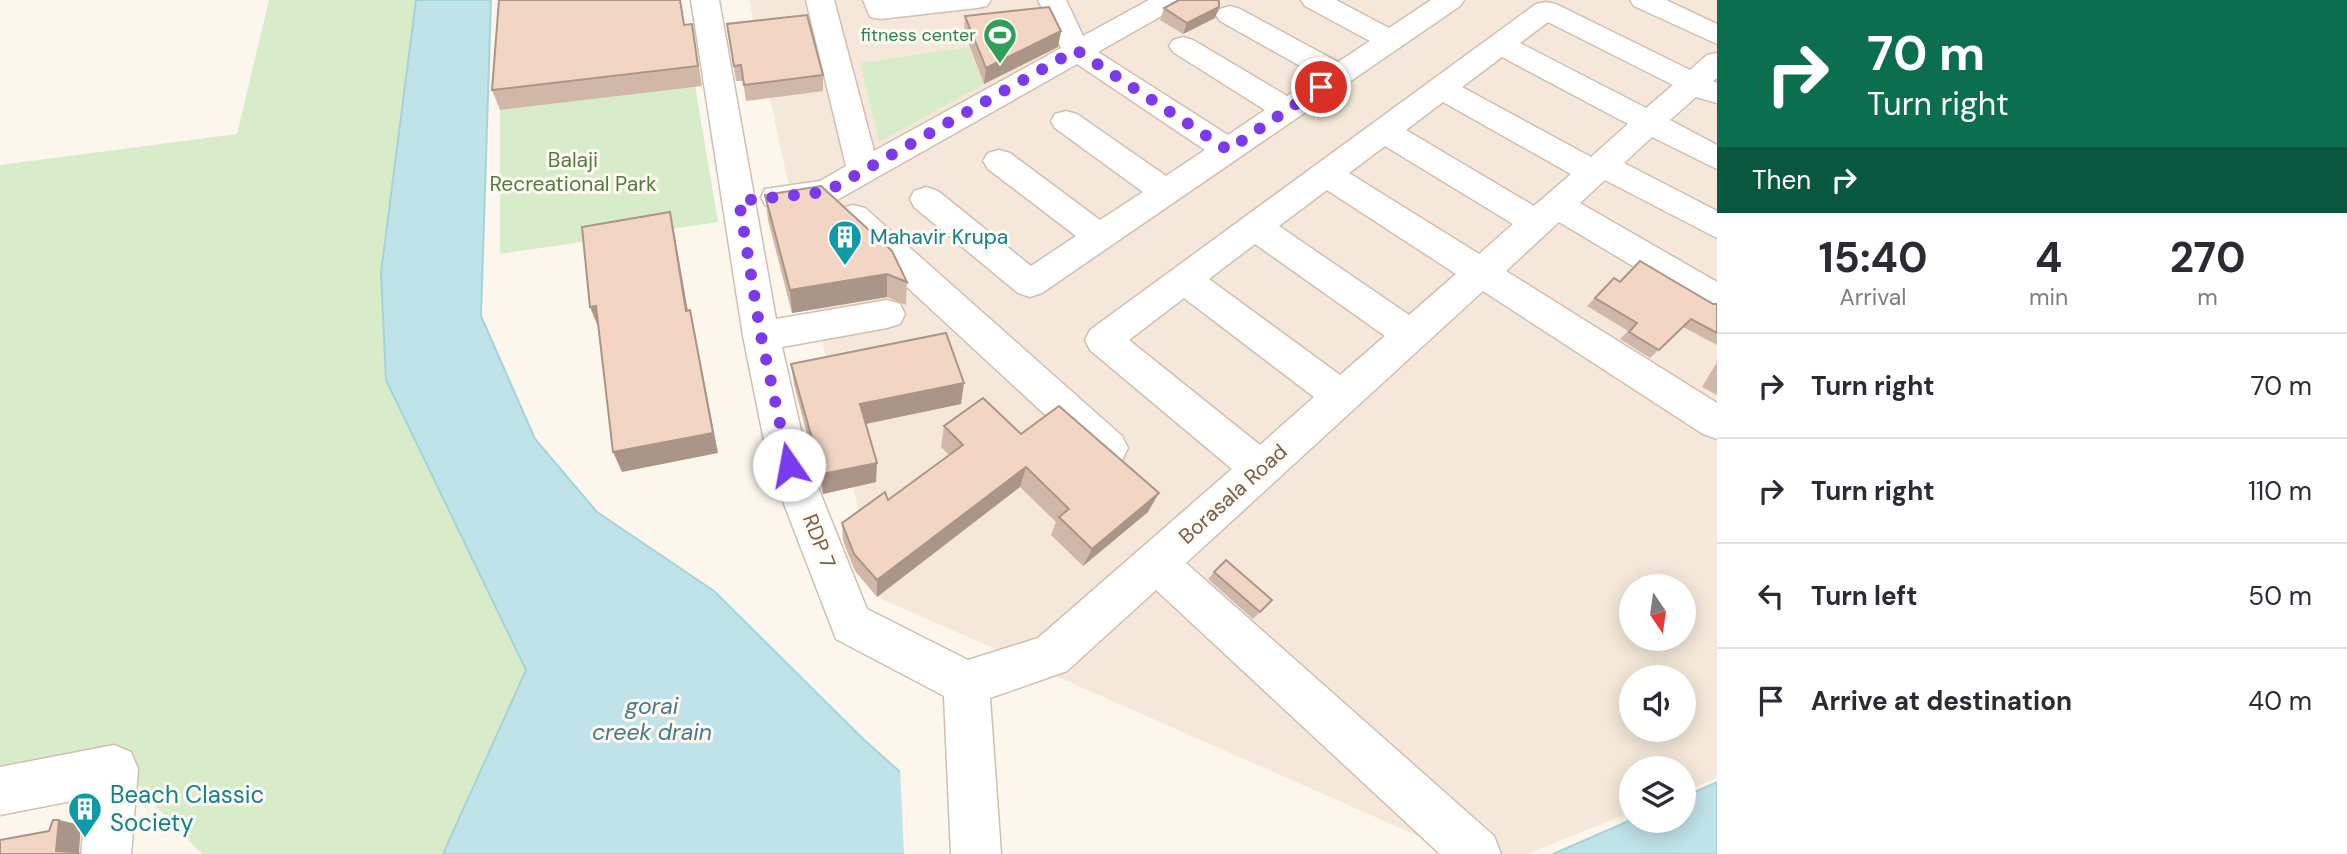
<!DOCTYPE html>
<style>
:root{--surface:#fff;--page:#f2f2f3;--text:#2b2b33;--muted:#7c7c81;--line:#e1e1e2}
body{margin:0;font-family:"DM Sans",sans-serif;background:var(--page);color:var(--text);height:100vh;display:flex;flex-direction:column;font-size:26px;white-space:nowrap}
*{box-sizing:border-box;margin:0}
p{font-size:23px;color:var(--muted)}
.icon{flex:none;width:38px;height:38px;fill:none;stroke:currentColor;stroke-width:2;stroke-linecap:round;stroke-linejoin:round}
.map{position:relative;flex:1;overflow:hidden}
.drawer{display:flex;flex-direction:column;background:var(--surface);width:630px}
.drawer>*{flex:none}
.banner{background:#0b6e4f;color:#fff;overflow:hidden}
.needle{width:46px;rotate:167deg}
.controls{position:absolute;left:1619px;top:574px;display:grid;gap:14px}
.controls a{display:grid;place-items:center;width:77px;height:77px;border-radius:50%;background:var(--surface);box-shadow:0 4px 18px #0003;font-size:35px}
.pin{position:absolute;display:grid;place-items:center;width:60px;height:60px;color:#fff;margin:-30px;border:4px solid #fff;border-radius:50%;box-shadow:0 2px 7px #0007}
.me{position:absolute;width:77px;margin:-38px;rotate:348deg;stroke-linejoin:round;filter:drop-shadow(0 0 5px #0008)}
.turn{display:flex;align-items:center;gap:24px;height:147px;padding:0 35px;font-size:32px}
.turn .icon{width:91px;height:91px;stroke-width:2.5}
.turn b{display:block;font-size:49px;line-height:60px}
.then{display:flex;align-items:center;height:66px;padding:0 35px;background:#0003;gap:14px;font-size:26px}
.eta{display:flex;justify-content:space-evenly;align-items:center;height:119px;text-align:center}
.eta b{font-size:42px;font-weight:700;line-height:49px}
ul{padding:0;list-style:none}
li{display:flex;align-items:center;gap:21px;height:105px;padding:0 35px;border-top:2px solid var(--line)}
li div{flex:1}
li b{display:block;font-size:26px}
li em{font-style:normal}
main{display:flex;flex:1;min-height:0}
.map>svg:first-child{display:block}
</style>
<main>
<div class="map">
<svg width="1717" height="854" viewBox="0 0 1717 854">
<rect width="100%" height="100%" fill="#fdf6ec"/>
<!-- residential -->
<path fill="#f5e8da" fill-rule="evenodd" d="M749 0H1717V778L1684 791V768H1631V812L1527 854H1459L877 597ZM1631 586H1684V639H1631ZM1631 677H1684V730H1631Z"/>
<!-- green -->
<g fill="#d8ecc9">
<polygon points="269,0 416,0 386,380 526,670 443,854 202,854 147,797 117,755 89,750 0,766 0,165 237,134"/>
<polygon points="968,47 984,84 879,142 860,63"/>
<polygon points="695,86 718,222 500,254 500,110"/>
</g>
<!-- water -->
<g fill="#bfe3e8" stroke="#a5d3da" stroke-width="2">
<polygon points="416,0 491,0 481,316 535,439 597,512 714,591 862,738 992,854 443,854 526,670 386,380 381,273"/>
<polygon points="1717,782 1717,854 1553,854 1631,820 1684,821 1684,797"/>
</g>
<!-- pier -->
<polygon fill="#fdf6ec" points="900,768 994,851 995,854 904,854"/>
<g fill="none" stroke-linecap="round" stroke-linejoin="round">
<!-- minor casing -->
<g stroke="#d1beb0" stroke-width="3">
<g id="minor">
<path d="M691 0H719L776 319 887 300 900 304 905 314 900 324 887 328 782 347 809 465 867 609 968 660 1038 638 1232 469 1090 350 1085 340 1090 330 1536 4 1546 2 1556 4 1690 70 1707 55 1717 53V78L1713 81 1717 83V103L1696 97 1670 120 1717 145V169L1652 137 1624 163 1717 211V238L1605 180 1580 203 1717 282V313L1705 309 1559 222 1506 271 1717 403V439L1703 434 1483 291 1186 563 1494 836 1501 854H1440L1156 590 1067 671 990 698 1001 854H951L944 696 836 639 769 465 743 336ZM1548 22 1673 85 1646 108 1520 43ZM1502 57 1628 124 1591 157 1462 87ZM1443 102 1571 174 1534 206 1406 130ZM1385 146 1513 224 1479 254 1349 173ZM1327 190 1456 274 1409 315 1279 226ZM1255 244 1385 336 1340 375 1209 279ZM1184 298 1314 397 1260 445 1129 340Z"/>
<polygon points="806,0 834,0 874,151 1061,48 1038,0 1066,0 1083,36 1149,0 1183,0 1179,6 1098,52 1228,135 1265,110 1173,52 1169,46 1173,40 1183,37 1193,40 1287,96 1318,76 1220,21 1216,15 1220,9 1230,6 1240,9 1338,62 1370,41 1305,6 1301,0 1336,0 1389,28 1431,0 1464,0 1460,6 1042,293 1030,297 1018,293 914,207 910,199 914,191 926,187 938,191 1031,266 1076,236 988,169 983,161 988,153 999,150 1010,153 1100,220 1143,192 1055,128 1051,121 1055,114 1066,111 1077,114 1166,176 1205,150 1077,64 837,200 777,209 765,205 761,197 765,189 820,181 846,166"/>
<polygon points="863,0 991,0 987,6 977,8 880,19 870,17"/>
<polygon points="1630,0 1666,0 1717,24 1717,44 1634,6"/>
<polygon points="853,205 865,208 1122,436 1128,448 1122,460 1108,465 1094,460 841,226 836,217 841,208"/>
<polygon points="114,745 131,752 138,769 131,854 81,854 87,798 0,815 0,767"/>
</g>
</g>
<!-- minor -->
<use href="#minor" fill="#fff" fill-rule="evenodd"/>
</g>
<!-- wall -->
<g fill="#d1b7a8">
<polygon points="1219,7 1215,18 1183,34 1160,20 1164,8"/>
<polygon points="965,16 1061,31 1058,47 984,84 964,32"/>
<polygon points="692,24 702,86 500,110 492,90 684,25"/>
<polygon points="727,24 823,75 823,91 746,101 743,81 736,81"/>
<polygon points="765,195 907,282 906,305 887,297 792,313 768,220"/>
<polygon points="1640,261 1713,304 1717,304 1717,345 1683,327 1650,358 1620,339 1628,331 1587,306 1614,278 1620,282"/>
<polygon points="1717,362 1717,395 1702,387"/>
<polygon points="791,364 961,404 866,424 876,482 823,494 794,385"/>
<polygon points="944,426 1021,434 1148,512 1083,566 1051,535 1056,522 1020,487 877,597 855,571 843,541 842,523 888,500 949,455 941,447"/>
<polygon points="1214,572 1272,600 1253,619 1208,579"/>
</g>
<!-- shaded-wall -->
<g fill="#aa9588">
<polygon points="1219,7 1215,18 1183,34 1187,23"/>
<polygon points="1061,31 1058,47 984,84 986,68"/>
<polygon points="670,212 675,237 692,334 686,311"/>
<polygon points="887,274 887,297 792,313 790,290"/>
<polygon points="596,306 599,329 590,307"/>
<polygon points="690,310 695,333 718,453 622,472 613,452"/>
<polygon points="964,383 961,404 860,425 860,404"/>
<polygon points="877,463 876,482 823,494 822,474"/>
<polygon points="1026,467 1020,487 877,597 877,580"/>
<polygon points="1159,493 1148,512 1083,566 1092,549"/>
<polygon points="59,820 81,825 79,853 84,854 70,854 56,851"/>
</g>
<!-- building -->
<g fill="#f3d5c3" stroke="#aa9588" stroke-width="2">
<polygon points="499,0 680,0 684,25 692,24 698,66 492,90"/>
<polygon points="1179,0 1217,0 1219,1 1219,7 1187,23 1164,8"/>
<polygon points="1049,7 1061,31 986,68 965,16"/>
<polygon points="807,15 823,75 744,85 741,65 734,66 727,24"/>
<polygon points="821,186 892,251 907,282 887,274 790,290 765,195"/>
<polygon points="670,212 686,311 690,310 713,433 613,452 596,306 590,307 582,227"/>
<polygon points="1640,261 1713,304 1717,304 1717,333 1691,319 1659,350 1629,332 1637,323 1595,298 1614,278 1620,282"/>
<polygon points="946,333 964,383 860,404 877,463 822,474 791,364"/>
<polygon points="983,398 1021,434 1059,406 1159,493 1092,549 1059,517 1069,509 1026,467 877,580 854,554 842,523 885,492 888,500 963,445 944,426"/>
<polygon points="1226,560 1272,600 1260,612 1214,572"/>
<polygon points="53,820 59,820 56,851 75,852 75,854 0,854 0,840 49,831"/>
</g>
<g fill="none" stroke-linecap="round" stroke-linejoin="round">
<!-- route -->
<polyline stroke="#7c3aed" stroke-width="12" stroke-dasharray="0 21.6" points="789,465 761,336 739,201 826,192 1076,50 1228,150 1321,87"/>
</g>
<!-- icons -->
<defs>
<g id="stadium-pin" transform="scale(1.75)"><path d="M0 17L-7.5 6A9.5 9.5 0 1 1 7.5 6Z" fill="#2e9e5b" stroke="#fffaf3"/><path d="M0-5a6.5 5 0 1 0 0 10a6.5 5 0 1 0 0-10ZM-3.5-1.8h7v3.6h-7Z" fill="#fff"/></g>
<g id="building-pin" transform="scale(1.75)"><path d="M0 17L-7.5 6A9.5 9.5 0 1 1 7.5 6Z" fill="#0f9aa8" stroke="#fffaf3"/><path d="M-4-6H4V6H1V3H-1V6H-4ZM-2.5-4.3h1.7v1.8h-1.7ZM.8-4.3h1.7v1.8H.8ZM-2.5-1h1.7V.8h-1.7ZM.8-1h1.7V.8H.8Z" fill="#fff"/></g>
</defs>
<g fill-rule="evenodd">
<use href="#stadium-pin" x="1000" y="35"/>
<use href="#building-pin" x="845" y="237"/>
<use href="#building-pin" x="85" y="809"/>
</g>
<g text-anchor="middle" stroke-width="6" stroke-linejoin="round" paint-order="stroke">
<!-- far-leisure labels -->
<g font-size="18" fill="#27864d" stroke="#fffaf3" text-anchor="end">
<text x="976" y="41">fitness center</text>
</g>
<!-- park labels -->
<g font-size="21" fill="#537a41" stroke="#fffaf3">
<text x="573" y="167">Balaji<tspan x="573" dy="24">Recreational Park</tspan></text>
</g>
<!-- culture labels -->
<g font-size="21" fill="#0d838f" stroke="#fffaf3" text-anchor="start">
<text x="870" y="244">Mahavir Krupa</text>
</g>
<!-- street labels -->
<g font-size="21" fill="#7a5c4d" stroke="#fffaf3">
<text transform="translate(1233 494) rotate(-42)" y="7">Borasala Road</text>
<text transform="translate(819 541) rotate(69)" y="7">RDP 7</text>
</g>
<!-- water labels -->
<g font-size="23" font-style="italic" fill="#437c86" stroke="#fffaf3">
<text x="652" y="714">gorai<tspan x="652" dy="26">creek drain</tspan></text>
</g>
<!-- near-culture labels -->
<g font-size="24" fill="#0d838f" stroke="#fffaf3" text-anchor="start">
<text x="110" y="803">Beach Classic<tspan x="110" dy="28">Society</tspan></text>
</g>
</g>
</svg>
<div class="controls">
<a><svg class="needle" viewBox="-14 -14 28 28"><path d="M0-13l5 13h-10z" fill="#e53935"/><path d="M0 13l5-13h-10z" fill="#7c7c81"/></svg></a>
<a><svg class="icon" aria-label="sound" viewBox="0 0 24 24"><path d="M4 9h4l5-4v14l-5-4H4zM17 9q2 3 0 6"/></svg></a>
<a><svg class="icon" aria-label="layers" viewBox="0 0 24 24"><path d="M12 4l9 5-9 5-9-5zM3 14l9 5 9-5"/></svg></a>
</div>
<div class="pin" style="left:1321px;top:87px;background:#d93025"><svg class="icon" aria-label="arrive" viewBox="0 0 24 24"><path d="M6 21V4h12l-3 4 3 4H6"/></svg></div>
<svg class="me" style="left:789px;top:465px" viewBox="-20 -20 40 40"><circle r="19" fill="#fff"/><path d="M0-13L10 11 0 6-10 11z" fill="#7c3aed"/></svg>
</div>
<section class="drawer">
<div class="banner">
<div class="turn"><svg class="icon" aria-label="right" viewBox="0 0 24 24"><path d="M7 20v-9h11M14 6l5 5-5 5"/></svg><div><b>70 m</b>Turn right</div></div>
<div class="then">Then<svg class="icon" aria-label="right" viewBox="0 0 24 24"><path d="M7 20v-9h11M14 6l5 5-5 5"/></svg></div>
</div>
<div class="eta">
<div><b>15:40</b><p>Arrival</p></div>
<div><b>4</b><p>min</p></div>
<div><b>270</b><p>m</p></div>
</div>
<ul>
<li><svg class="icon" aria-label="right" viewBox="0 0 24 24"><path d="M7 20v-9h11M14 6l5 5-5 5"/></svg><div><b>Turn right</b></div><em>70 m</em></li>
<li><svg class="icon" aria-label="right" viewBox="0 0 24 24"><path d="M7 20v-9h11M14 6l5 5-5 5"/></svg><div><b>Turn right</b></div><em>110 m</em></li>
<li><svg class="icon" aria-label="left" viewBox="0 0 24 24"><path d="M17 20v-9H6M10 6l-5 5 5 5"/></svg><div><b>Turn left</b></div><em>50 m</em></li>
<li><svg class="icon" aria-label="arrive" viewBox="0 0 24 24"><path d="M6 21V4h12l-3 4 3 4H6"/></svg><div><b>Arrive at destination</b></div><em>40 m</em></li>
</ul>
</section>
</main>
